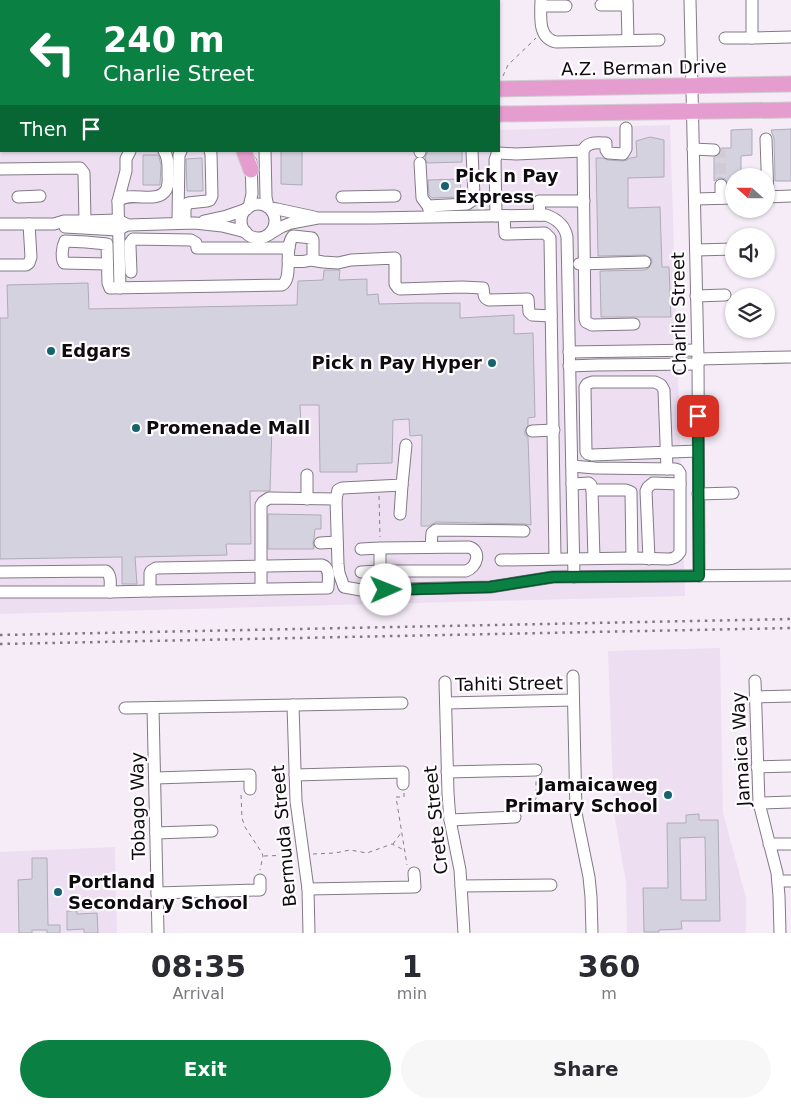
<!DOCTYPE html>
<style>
:root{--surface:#fff;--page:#f7f7f7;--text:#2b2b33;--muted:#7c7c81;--accent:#0b8043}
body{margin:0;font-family:"DejaVu Sans",sans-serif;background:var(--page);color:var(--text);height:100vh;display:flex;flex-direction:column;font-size:19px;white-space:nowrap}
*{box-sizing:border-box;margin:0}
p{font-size:16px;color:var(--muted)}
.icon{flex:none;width:28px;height:28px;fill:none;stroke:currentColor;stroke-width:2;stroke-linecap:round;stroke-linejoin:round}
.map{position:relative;height:933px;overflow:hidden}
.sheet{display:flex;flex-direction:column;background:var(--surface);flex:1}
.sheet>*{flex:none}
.hud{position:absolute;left:0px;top:0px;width:500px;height:152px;box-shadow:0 1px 4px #0004;background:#0b8043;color:#fff;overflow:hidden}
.needle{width:32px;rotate:291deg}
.tools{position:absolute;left:725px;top:168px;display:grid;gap:10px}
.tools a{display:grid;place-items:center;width:50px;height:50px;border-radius:50%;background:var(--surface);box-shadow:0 1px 4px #0004;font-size:25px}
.pin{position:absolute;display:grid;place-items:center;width:42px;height:42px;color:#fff;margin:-21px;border-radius:10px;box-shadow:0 2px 8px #0006}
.me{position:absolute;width:55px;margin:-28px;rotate:89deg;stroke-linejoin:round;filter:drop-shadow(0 0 4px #0008)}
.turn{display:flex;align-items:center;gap:18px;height:105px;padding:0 20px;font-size:22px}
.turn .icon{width:65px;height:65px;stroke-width:2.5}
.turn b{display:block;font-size:35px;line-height:42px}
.then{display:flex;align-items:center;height:48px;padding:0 20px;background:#0003;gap:10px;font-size:19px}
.eta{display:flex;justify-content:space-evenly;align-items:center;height:85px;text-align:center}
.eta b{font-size:30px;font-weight:700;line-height:35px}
.button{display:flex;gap:10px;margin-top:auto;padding:10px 20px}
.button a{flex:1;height:58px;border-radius:30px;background:var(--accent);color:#fff;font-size:20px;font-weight:700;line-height:58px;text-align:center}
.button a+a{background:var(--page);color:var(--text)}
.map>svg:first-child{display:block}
</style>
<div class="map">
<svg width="791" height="933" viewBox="0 0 791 933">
<rect width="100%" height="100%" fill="#f5ecf8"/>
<!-- built -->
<g fill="#eddff1">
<polygon points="670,125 685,596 0,614 0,142 1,142 1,151 499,151 499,130"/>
<polygon points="720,648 723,813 746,898 746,933 627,933 626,882 614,814 608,651"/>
<polygon points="115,847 117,933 0,933 0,852"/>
</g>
<!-- building -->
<g fill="#d5d2e0" stroke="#aeabb8" fill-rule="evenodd">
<polygon points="752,129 752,155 741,156 741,176 734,176 734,184 728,184 725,179 721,178 718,178 714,181 714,157 720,154 721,148 731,148 731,130"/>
<polygon points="791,129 791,181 775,181 774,139 771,130"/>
<polygon points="650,137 664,140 664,177 628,178 628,208 660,207 662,267 669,267 671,317 601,317 600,271 645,270 649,268 652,262 651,258 645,255 598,256 596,158 603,158 608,160 622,161 627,160 630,158 637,157 636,141"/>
<polygon points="281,151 302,151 302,185 281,184"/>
<polygon points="428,151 462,151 462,162 427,163 425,158"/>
<polygon points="143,155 158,155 159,157 161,165 160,185 143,185"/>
<polygon points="202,158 203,191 187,191 186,159"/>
<polygon points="460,179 461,197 432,198 429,195 428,180"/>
<polygon points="324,270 340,270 339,280 367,279 367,295 378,294 379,304 421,303 460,303 460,318 514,315 514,334 533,333 535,417 528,418 528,425 525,431 525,435 528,437 531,525 524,524 436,522 429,526 421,526 422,435 410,436 409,419 393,420 392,463 357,464 357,472 320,472 319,405 300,405 301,426 272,426 270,491 250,491 251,544 226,544 227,555 135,557 137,584 122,584 122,557 0,559 0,318 8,318 7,285 88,283 89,309 297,305 298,281 323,280"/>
<polygon points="268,514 321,515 321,529 315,529 314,538 313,543 314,549 268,549"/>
<path d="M699 814V820H718L720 921H681L682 929 659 930V932H644L643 888H668L667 823H686V815ZM705 837 706 900H681L680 838Z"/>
<polygon points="32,858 47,858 48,925 60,925 60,933 47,933 47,930 32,930 32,933 19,933 18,880 32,879"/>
<polygon points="67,911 77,911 77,914 97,913 98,933 84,933 84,929 67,930"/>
</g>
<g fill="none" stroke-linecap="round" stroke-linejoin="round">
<!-- minor-tunnel -->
<polyline stroke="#d2cad5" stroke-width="11" stroke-dasharray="11 5.5" stroke-linecap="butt" points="714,150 720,154 721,185"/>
<!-- minor casing -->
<g stroke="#827a85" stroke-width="13">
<g id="minor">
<polyline points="19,0 19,1"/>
<polyline points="105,0 105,1"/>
<polyline points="190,0 190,1"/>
<polyline points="252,0 252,1"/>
<polyline points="266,0 270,1"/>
<path d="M541 0C541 15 537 38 556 42L659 40"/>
<polyline points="627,0 628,40"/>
<polyline points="690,0 698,359 699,576"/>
<polyline points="752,0 752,38 791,37"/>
<polyline points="601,5 627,5"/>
<polyline points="541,6 566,6"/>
<polyline points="725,38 752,38"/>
<polyline points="0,51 1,51"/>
<path d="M626 128V149L623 154 608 153 606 150V143C597 143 587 141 583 151L585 319 586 322 592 325 634 324"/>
<polyline points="766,139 768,197"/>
<polyline points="693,149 714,150"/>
<polyline points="265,151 266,197 268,207"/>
<polyline points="420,151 420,152"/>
<polyline points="420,163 422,198 428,206 430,213"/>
<polyline points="0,169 80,168 84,173 85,221"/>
<polyline points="18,197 40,196"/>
<polyline points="342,197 395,196"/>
<polyline points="766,197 791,196"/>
<polyline points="721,198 721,185"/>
<polyline points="695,199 734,198"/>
<path d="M118 201C131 190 157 205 166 190 169 185 168 179 168 174 168 166 169 158 164 151"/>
<circle cx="258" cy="221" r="17"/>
<polyline points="428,206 467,204 473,200 474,196 472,151"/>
<polyline points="249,207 252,194 251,162"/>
<polyline points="270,208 277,209 314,217"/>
<polyline points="540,215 539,201 584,201"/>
<polyline points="496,216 495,160 497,154 499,153 516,154 583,151"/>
<polyline points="504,216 505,234 545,233 550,238 555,559"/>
<polyline points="178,219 179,155 181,151"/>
<polyline points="204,221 227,216 247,209"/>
<polyline points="185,222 185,208 188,203 207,201 210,200 212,196 211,154 210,151"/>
<polyline points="0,224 54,224 64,221 85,221 118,220 128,225 195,223 222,226 246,232"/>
<polyline points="65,227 118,230 125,226"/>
<path d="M268 235 281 227 291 223 318 218H373L546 215C557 219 565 226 567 237L574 577"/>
<polyline points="696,250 734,249"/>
<path d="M311 260 323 262 338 263 351 260 395 258V284L398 288 400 289 462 287 483 288C484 294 483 298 489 300L528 299 529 312 532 315 551 316"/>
<path d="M107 264 64 263C61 258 62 247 65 241L86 242 107 244 108 283 110 288 282 285C294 278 283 248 293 236L312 238 313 240V257C308 264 296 261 288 261"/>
<polyline points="579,264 645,262"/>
<polyline points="0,265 26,265 29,263 31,257 29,224"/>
<polyline points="131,272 130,246 130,243 133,239 191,240 196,243 197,248 289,248"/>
<polyline points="120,288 118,201 126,171 126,159 130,151"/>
<polyline points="696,296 725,295"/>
<polyline points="569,352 697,350"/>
<polyline points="698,359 791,357"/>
<polyline points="569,366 596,365 698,364"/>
<polyline points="532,431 554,430"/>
<polyline points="667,469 664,390 661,385 655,382 592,382 587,384 585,387 586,452 588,454 592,455 698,451"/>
<polyline points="572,484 589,483 591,485 592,490"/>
<polyline points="698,494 733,493"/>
<polyline points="307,499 307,475"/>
<polyline points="336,499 338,564 339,573 344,587 361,590 490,587 553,577 791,575"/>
<polyline points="400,514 402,485"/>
<polyline points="320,543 337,542"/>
<polyline points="431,547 432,533 436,530 524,531"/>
<path d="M361 549 380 548 469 547C482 551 477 567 466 571H380V548"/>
<polyline points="594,558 592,490 626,490 631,492 632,558"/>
<polyline points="649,559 646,491 648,487 653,483 680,484"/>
<path d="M501 560 632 558 668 559C674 559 677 557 680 552V473L678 470 675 469 595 468 572 466"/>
<path d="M322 565C331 568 328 580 328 588L150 591V573L151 571 156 568Z"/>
<path d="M0 572 106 571C112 575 110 585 110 592H0"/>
<polyline points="361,572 380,571"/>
<polyline points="261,589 261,505 263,502 269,498 336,499 338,490 342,488 402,485 406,445"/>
<polyline points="110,592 150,591"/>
<polyline points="573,676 576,813 589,877 591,897 592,933"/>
<polyline points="755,681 759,803 777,873 779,896 780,933"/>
<polyline points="445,682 448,793 450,820 460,870 464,933"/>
<polyline points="756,697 791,696"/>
<polyline points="446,703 573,700"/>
<polyline points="293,705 296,801 308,889 309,933"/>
<polyline points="125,708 402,703"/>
<polyline points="153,708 158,933"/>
<polyline points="757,767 791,766"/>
<polyline points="447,772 536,770"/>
<polyline points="295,775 403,772 403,784"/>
<polyline points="155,778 250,775 250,789"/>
<polyline points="759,803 791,802"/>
<polyline points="450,820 515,817"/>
<polyline points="156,833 212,831"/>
<polyline points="769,844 791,844"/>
<polyline points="778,881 791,881"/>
<polyline points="461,886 551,885"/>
<polyline points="308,889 415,887 414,873"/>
<polyline points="157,893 260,890 260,880"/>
</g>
</g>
<!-- major casing -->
<g stroke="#cfcecf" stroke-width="17">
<g id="major">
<polyline points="499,89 791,84"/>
<polyline points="0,97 1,97"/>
<polyline points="499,114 791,110"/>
<polyline points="0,124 1,124"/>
<polyline points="244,151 251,170"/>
</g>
</g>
<!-- path -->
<g stroke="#857f87" stroke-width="1" stroke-dasharray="4 4" stroke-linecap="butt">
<polyline points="503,76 508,65 536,38"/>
<polyline points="379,496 380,537"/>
<polyline points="404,793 404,797 396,797 407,865"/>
<polyline points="241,795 242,818 245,827 262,853 263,856 260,870"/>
<polyline points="522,811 536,799 536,781"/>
<polyline points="393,844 401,833"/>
<polyline points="313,854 335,853 350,850 367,853 392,844 404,850"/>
<polyline points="264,856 292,855"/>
</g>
<!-- minor -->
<use href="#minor" stroke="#fff" stroke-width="11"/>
<!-- major -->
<use href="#major" stroke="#e59dcf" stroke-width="15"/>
<!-- rail -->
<g stroke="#7e7880" stroke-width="2.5" stroke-dasharray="2.5 5" stroke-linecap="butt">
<polyline points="0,635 791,619"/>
<polyline points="0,644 791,628"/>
</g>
</g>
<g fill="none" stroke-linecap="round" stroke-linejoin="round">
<!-- route casing -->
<g stroke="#07532c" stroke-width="12">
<polyline id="route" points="386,590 490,587 553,577 699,576 698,416"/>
</g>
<!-- route -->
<use href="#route" stroke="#0b8043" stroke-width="9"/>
</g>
<!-- markers -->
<g fill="#15636b" stroke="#fefcff" stroke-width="2">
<circle cx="445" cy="186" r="5"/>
<circle cx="51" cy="351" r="5"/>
<circle cx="492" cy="363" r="5"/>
<circle cx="136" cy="428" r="5"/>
<circle cx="668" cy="795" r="5"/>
<circle cx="58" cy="892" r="5"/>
</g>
<g text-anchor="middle" stroke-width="4.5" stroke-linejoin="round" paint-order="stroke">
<!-- street labels -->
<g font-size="18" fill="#0e0b0f" stroke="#fefcff">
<text transform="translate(644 68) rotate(-1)" y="6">A.Z. Berman Drive</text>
<text transform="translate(679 314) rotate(-91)" y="6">Charlie Street</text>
<text transform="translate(509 684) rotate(-1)" y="6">Tahiti Street</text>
<text transform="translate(741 749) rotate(-93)" y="6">Jamaica Way</text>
<text transform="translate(138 806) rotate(-91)" y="6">Tobago Way</text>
<text transform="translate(436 820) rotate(-96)" y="6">Crete Street</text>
<text transform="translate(284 836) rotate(-95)" y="6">Bermuda Street</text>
</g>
<!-- poi labels -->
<g font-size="18" font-weight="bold" fill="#0e0b0f" stroke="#fefcff" text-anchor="start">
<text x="455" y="182">Pick n Pay<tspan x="455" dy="21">Express</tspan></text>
<text x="61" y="357">Edgars</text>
<text x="482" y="369" text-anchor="end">Pick n Pay Hyper</text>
<text x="146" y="434">Promenade Mall</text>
<text x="658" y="791" text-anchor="end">Jamaicaweg<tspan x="658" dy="21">Primary School</tspan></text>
<text x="68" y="888">Portland<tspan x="68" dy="21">Secondary School</tspan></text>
</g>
</g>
</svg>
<div class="tools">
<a><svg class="needle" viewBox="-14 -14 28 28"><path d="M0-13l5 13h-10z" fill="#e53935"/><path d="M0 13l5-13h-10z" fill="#7c7c81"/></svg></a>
<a><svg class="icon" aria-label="sound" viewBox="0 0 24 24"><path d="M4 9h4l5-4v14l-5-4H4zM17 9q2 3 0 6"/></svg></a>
<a><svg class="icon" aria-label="layers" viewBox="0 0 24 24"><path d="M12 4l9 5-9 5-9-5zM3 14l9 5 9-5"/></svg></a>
</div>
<div class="pin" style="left:698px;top:416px;background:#d93025"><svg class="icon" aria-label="arrive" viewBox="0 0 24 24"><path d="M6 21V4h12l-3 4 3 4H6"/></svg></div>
<svg class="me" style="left:386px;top:590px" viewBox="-20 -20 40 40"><circle r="19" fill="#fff"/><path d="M0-13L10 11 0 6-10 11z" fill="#0b8043"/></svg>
<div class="hud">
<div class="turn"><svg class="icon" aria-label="left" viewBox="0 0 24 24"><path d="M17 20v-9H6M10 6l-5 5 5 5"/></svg><div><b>240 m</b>Charlie Street</div></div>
<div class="then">Then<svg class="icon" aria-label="arrive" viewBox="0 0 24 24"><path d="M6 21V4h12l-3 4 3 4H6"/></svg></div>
</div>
</div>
<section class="sheet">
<div class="eta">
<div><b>08:35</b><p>Arrival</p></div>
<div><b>1</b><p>min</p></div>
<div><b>360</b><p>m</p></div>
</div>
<div class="button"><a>Exit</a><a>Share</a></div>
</section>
